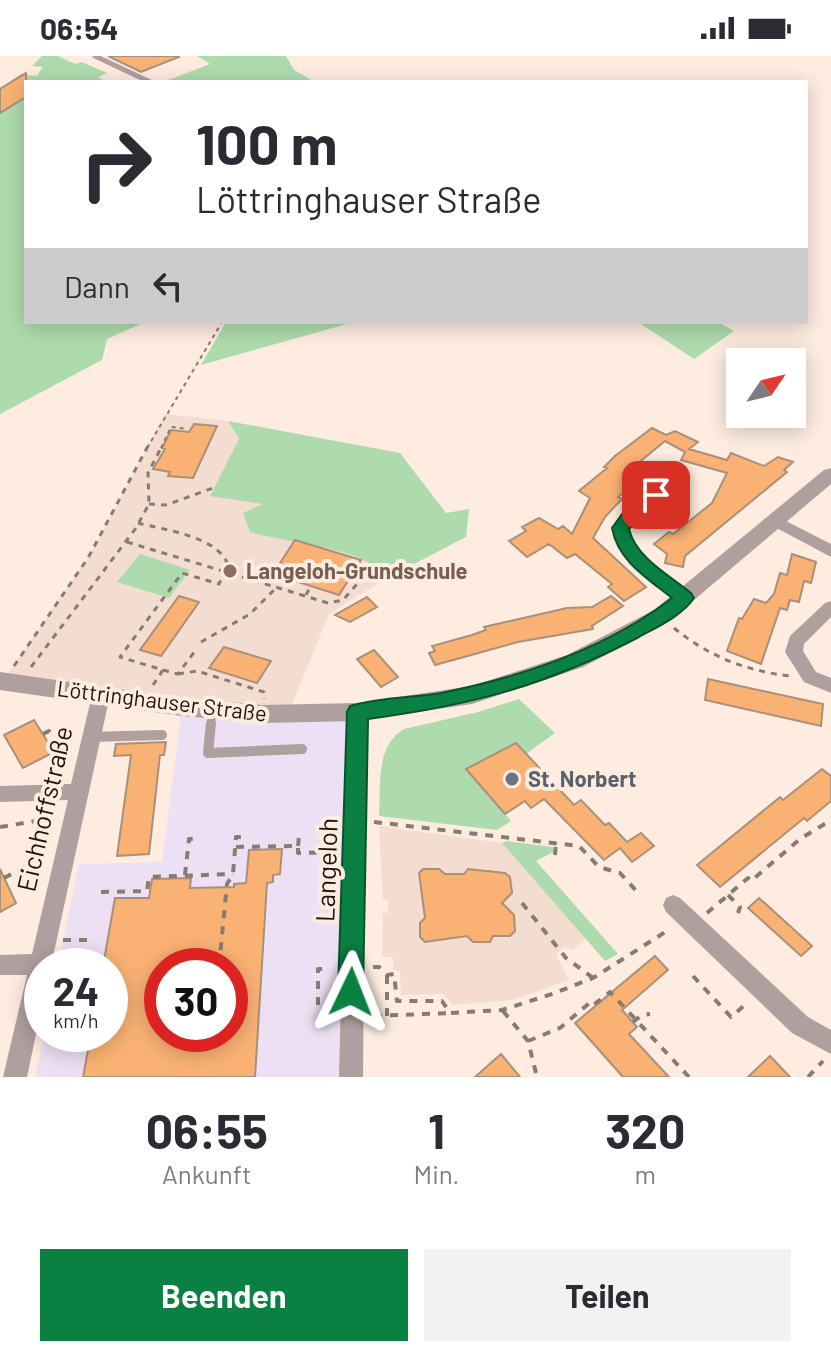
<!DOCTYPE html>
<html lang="de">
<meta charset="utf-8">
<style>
:root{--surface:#fff;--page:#f2f2f3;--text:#2b2b33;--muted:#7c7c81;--accent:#0b8043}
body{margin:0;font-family:Barlow,sans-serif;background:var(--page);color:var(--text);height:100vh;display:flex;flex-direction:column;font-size:30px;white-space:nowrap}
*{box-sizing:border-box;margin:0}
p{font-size:26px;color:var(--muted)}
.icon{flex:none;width:44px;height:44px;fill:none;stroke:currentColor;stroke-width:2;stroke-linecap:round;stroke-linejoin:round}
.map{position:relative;height:1021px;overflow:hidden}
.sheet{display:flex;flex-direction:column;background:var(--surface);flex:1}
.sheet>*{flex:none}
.banner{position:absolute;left:24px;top:24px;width:784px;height:244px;border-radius:0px;box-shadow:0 4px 20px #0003;background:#fff;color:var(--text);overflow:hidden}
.needle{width:52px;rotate:55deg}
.buttons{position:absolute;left:726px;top:292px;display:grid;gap:16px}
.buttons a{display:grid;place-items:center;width:80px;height:80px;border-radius:0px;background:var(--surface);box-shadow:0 4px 20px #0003;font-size:40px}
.speed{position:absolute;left:24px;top:892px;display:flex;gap:16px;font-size:40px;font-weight:700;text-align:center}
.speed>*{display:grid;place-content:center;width:104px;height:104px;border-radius:50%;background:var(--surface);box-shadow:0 4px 20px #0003;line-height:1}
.speed small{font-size:20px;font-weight:400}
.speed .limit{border:12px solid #d22;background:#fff;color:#111}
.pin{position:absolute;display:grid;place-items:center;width:68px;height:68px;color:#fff;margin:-34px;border-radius:16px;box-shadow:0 4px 12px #0006}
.me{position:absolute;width:88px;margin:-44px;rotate:2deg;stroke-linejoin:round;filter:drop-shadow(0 0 6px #0008)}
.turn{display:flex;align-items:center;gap:28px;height:168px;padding:0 40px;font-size:36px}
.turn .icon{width:104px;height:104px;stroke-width:2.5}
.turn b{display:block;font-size:56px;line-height:68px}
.then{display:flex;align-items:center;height:76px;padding:0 40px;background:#0003;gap:16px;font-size:30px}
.eta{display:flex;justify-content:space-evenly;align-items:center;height:136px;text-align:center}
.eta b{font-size:48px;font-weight:700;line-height:56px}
.action{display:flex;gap:16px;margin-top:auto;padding:16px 40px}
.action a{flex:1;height:92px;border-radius:0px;background:var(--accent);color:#fff;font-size:32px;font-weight:700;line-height:92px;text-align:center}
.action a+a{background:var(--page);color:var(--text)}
.status{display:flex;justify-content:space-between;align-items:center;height:56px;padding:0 40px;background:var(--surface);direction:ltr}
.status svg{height:22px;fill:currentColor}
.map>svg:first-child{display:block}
</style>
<div class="status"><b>06:54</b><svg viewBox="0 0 49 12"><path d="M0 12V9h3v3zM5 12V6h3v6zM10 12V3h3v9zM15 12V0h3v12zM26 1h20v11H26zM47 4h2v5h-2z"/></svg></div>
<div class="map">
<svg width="831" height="1021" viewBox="0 0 831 1021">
<rect width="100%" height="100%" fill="#fdecdf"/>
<!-- commercial -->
<path fill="#eee0f4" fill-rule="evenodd" d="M182 651 357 656 351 1021H35L44 978H110V910H58L79 808 162 806ZM162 910H230V978H162Z"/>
<!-- education -->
<g fill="#f3ddd0">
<polygon points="165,358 228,365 239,383 377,508 387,522 329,558 288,658 2,626 88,502"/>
<polygon points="379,770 502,787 586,883 572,894 564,891 556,898 569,924 512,944 452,949 444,938 401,939 400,915 393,914 393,901 382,901 383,857 388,857 388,844 383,844"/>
</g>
<!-- green -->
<g fill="#aedbae">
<polygon points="42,0 58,0 75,8 82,6 107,17 98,21 107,26 11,25 21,18 37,20 43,11 32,10"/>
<polygon points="197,0 286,0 294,14 315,26 163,26 210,8"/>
<polygon points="26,41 26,266 145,266 107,283 102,304 0,358 0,57"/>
<polygon points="226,266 354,266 201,309"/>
<polygon points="638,266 718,266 734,275 694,303"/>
<path d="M228 365 400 397 446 457 469 453 466 481 387 522C362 489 289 488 250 476L243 457 263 448 210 440 239 383Z"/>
<polygon points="140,498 190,514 169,542 117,526"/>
<path d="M519 643 555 677 526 698 515 687 466 713 511 765 497 774 379 760C381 730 375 690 404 673L478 656Z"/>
<polygon points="507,785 553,791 553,796 536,805 618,898 605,905 502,787"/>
</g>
<!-- building -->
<g fill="#f9b273" stroke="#a9907b" stroke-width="2" fill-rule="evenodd">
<polygon points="108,0 178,0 179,1 141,16"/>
<polygon points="26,17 26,41 0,57 0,33"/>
<polygon points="194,368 217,370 193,422 168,420 170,416 153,413 165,393 162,392 171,374 189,376"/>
<polygon points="652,372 666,379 675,375 698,386 689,393 727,404 731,397 764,410 778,401 793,406 784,414 787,416 685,500 683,511 665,507 667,498 654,488 669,476 673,478 712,447 727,417 681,404 685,396 665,385 642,404 626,423 632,430 618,441 622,443 605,461 593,482 646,531 624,545 608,531 612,528 575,498 567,502 549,488 527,501 509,485 526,475 522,471 539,462 558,473 563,470 572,478 590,442 579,435 607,412 604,411 615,400"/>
<polygon points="295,484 361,504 339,539 273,518"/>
<polygon points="792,498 816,506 811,527 804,525 799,546 790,544 787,554 780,552 761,608 727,595 739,562 742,563 754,543 766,547 774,538 780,517 787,519"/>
<polygon points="179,540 199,546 161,600 140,594"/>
<polygon points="611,540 623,550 592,570 593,573 518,586 435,609 429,597 435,595 432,590 472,579 486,574 484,571 567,552 592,551"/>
<polygon points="367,541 377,551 350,566 335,559"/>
<polygon points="224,591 271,605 257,627 209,612"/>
<polygon points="374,594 398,621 381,631 357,603"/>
<polygon points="708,623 823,648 821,670 705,644"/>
<polygon points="34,664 54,696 23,712 4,679"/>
<polygon points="166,686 164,699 160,699 149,798 117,800 131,699 114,700 116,688"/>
<polygon points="516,687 574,749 581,744 605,769 609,767 627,786 641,777 654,790 632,806 620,792 604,804 544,743 531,752 525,745 505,758 466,713"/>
<polygon points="822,713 831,720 831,745 807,765 804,762 720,831 697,809 780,741 783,744"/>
<path d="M282 793 280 818 273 819V826L267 827 255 1021H83L91 978H110V910H103L115 842H149L152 823 191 822 190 832 234 831V828L246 827 249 794ZM162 910H230V978H162Z"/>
<polygon points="0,813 16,847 0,856"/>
<polygon points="423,813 439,813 445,818 464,818 468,813 505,817 510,821 512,837 502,847 514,859 515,875 510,880 493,880 490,886 473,886 467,880 425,886 420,881 420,867 425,862 419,817"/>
<polygon points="759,842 812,890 801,900 748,852"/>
<polygon points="655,900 668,914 622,954 637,971 629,978 669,1021 623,1021 575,967"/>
<polygon points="501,998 520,1021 475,1021"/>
<polygon points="770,1000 790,1021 748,1021"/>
</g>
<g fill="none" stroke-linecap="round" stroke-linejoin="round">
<!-- path-far2 -->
<g stroke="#887b71" stroke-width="2" stroke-dasharray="4 4" stroke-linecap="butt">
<polyline points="147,392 222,266"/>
<polyline points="161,392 171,371 187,373"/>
</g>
<!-- path-far1 -->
<g stroke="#887b71" stroke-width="3" stroke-dasharray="6 6" stroke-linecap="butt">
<polyline points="149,448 166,449 213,432"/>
<path d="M138 467C164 474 218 480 228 509L219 528 182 517 120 601 163 614 153 629"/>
<polyline points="127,486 328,547 343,544 358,527"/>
<polyline points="306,539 311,530"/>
<path d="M674 572C708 600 746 615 790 620"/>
<polyline points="201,586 250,558 277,531"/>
<polyline points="14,610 88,502 148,390"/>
<polyline points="31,611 136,472 149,448 148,417 162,390"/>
<polyline points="163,614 178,618 195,595"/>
<polyline points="178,618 197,615 264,636 264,643"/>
</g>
<!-- path -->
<g stroke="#887b71" stroke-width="4" stroke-dasharray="8 8" stroke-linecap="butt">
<polyline points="43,678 49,675 53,683 73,682"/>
<polyline points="374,766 579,790 599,811 620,817 640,839"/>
<polyline points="0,771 54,762"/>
<polyline points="298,790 299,780"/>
<polyline points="236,791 298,790 298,797 335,796"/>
<polyline points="555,799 556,787"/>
<polyline points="185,819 189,783 199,783"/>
<polyline points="4,822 34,806 45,805"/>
<polyline points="101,836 147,835 149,821 233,818"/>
<polyline points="728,839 740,851 738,857"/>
<polyline points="522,847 566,902 593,922"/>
<polyline points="707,857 748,822 751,825 800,783 831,764"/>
<polyline points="63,884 91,884"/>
<polyline points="219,910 227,828 233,818 236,781 247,781"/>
<polyline points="373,911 379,911 387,919 394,918 397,945 442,945 450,957 502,954 552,938 593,922 670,873"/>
<polyline points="387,920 387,960"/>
<polyline points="693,920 731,961 747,947"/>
<polyline points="318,949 318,913 329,913"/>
<polyline points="503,955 528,985 537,1021"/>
<polyline points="374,960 450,957"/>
<polyline points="633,966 642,959 650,958"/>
<polyline points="528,985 560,972 593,944 596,947 610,936 689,1021"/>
<polyline points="808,1021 823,1005"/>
</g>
<!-- service-far2 -->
<polyline stroke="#af9f9e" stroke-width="5" points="95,0 150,26"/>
<!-- service-far1 -->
<polyline stroke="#af9f9e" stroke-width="8" points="211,669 212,655"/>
<!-- service -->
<g stroke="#af9f9e" stroke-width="10">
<polyline points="211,667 208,697 302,693"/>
<polyline points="90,681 162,679"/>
</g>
<!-- minor -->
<g fill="#af9f9e" fill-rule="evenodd">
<path d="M667 416 674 421 662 439 628 473C638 503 666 519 690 538L692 542 690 546H678C651 525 623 506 612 472L662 418Z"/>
<polygon points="776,460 831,488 831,501 771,469 768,465 771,461"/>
<polygon points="831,545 831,561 804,588 803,595 816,616 831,622 831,637 804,626 785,596 790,580 825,547"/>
<polygon points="101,632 107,634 110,639 51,910 42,910 42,950 27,1021 3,1021 27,919 0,919 0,899 32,898 68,744 0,746 0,730 71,728 92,639 95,634"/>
<polygon points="357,649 363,651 366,656 363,1021 339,1021 348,656 351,651"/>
<polygon points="673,839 680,842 808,961 831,974 831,998 792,977 666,856 663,849 666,842"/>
</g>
<!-- tertiary -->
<polygon fill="#af9f9e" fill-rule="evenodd" points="831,412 831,428 668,566 583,611 472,648 357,665 263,667 182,660 0,634 0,616 182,642 263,649 357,647 472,630 567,599 654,554 824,414"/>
</g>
<!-- route -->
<path fill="#0b8043" stroke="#07532c" stroke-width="2" d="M656 433 664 439 629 473C636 502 669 519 691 537L694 542C682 560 657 571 639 581 545 630 472 649 368 663L363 936 360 945 351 949 342 945 338 936 347 656 350 650C379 641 411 642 441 637 521 621 607 592 672 542 647 522 618 505 612 472L625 454Z"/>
<!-- markers -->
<circle fill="#8d6e63" stroke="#fdecdf" stroke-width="3" cx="230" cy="515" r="8"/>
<circle fill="#6b7280" stroke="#fdecdf" stroke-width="3" cx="512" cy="723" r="8"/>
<g text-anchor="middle" stroke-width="8" stroke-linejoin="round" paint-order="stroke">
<!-- education labels -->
<g font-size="22" font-weight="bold" fill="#785e54" stroke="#fdecdf" text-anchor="start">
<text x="246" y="523">Langeloh-Grundschule</text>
</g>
<!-- street labels -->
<g font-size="22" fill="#1e150d" stroke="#fdecdf">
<text transform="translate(162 645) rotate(7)" y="8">Löttringhauser Straße</text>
</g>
<!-- worship labels -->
<g font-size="22" font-weight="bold" fill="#5b616d" stroke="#fdecdf" text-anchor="start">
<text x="528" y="731">St. Norbert</text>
</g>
<!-- near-street labels -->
<g font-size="26" fill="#1e150d" stroke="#fdecdf">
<text transform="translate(45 753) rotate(-77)" y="9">Eichhoffstraße</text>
<text transform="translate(327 814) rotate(-88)" y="9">Langeloh</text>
</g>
</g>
</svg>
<div class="buttons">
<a><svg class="needle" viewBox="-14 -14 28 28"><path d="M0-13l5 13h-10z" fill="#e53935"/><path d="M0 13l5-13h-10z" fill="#7c7c81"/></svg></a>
</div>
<div class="speed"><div>24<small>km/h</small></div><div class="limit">30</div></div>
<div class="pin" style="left:656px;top:439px;background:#d93025"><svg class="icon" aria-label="arrive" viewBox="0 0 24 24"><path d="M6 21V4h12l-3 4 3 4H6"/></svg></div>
<svg class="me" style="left:351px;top:936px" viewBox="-20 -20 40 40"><path d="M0-17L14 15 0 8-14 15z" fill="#0b8043" stroke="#fff" stroke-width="4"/></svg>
<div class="banner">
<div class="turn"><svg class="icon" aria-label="right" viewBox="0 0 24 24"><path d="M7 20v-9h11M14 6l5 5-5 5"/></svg><div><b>100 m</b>Löttringhauser Straße</div></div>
<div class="then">Dann<svg class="icon" aria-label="left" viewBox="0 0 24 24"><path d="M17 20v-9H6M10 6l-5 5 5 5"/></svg></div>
</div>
</div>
<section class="sheet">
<div class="eta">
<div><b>06:55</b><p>Ankunft</p></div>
<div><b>1</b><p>Min.</p></div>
<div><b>320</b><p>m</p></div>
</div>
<div class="action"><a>Beenden</a><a>Teilen</a></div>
</section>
